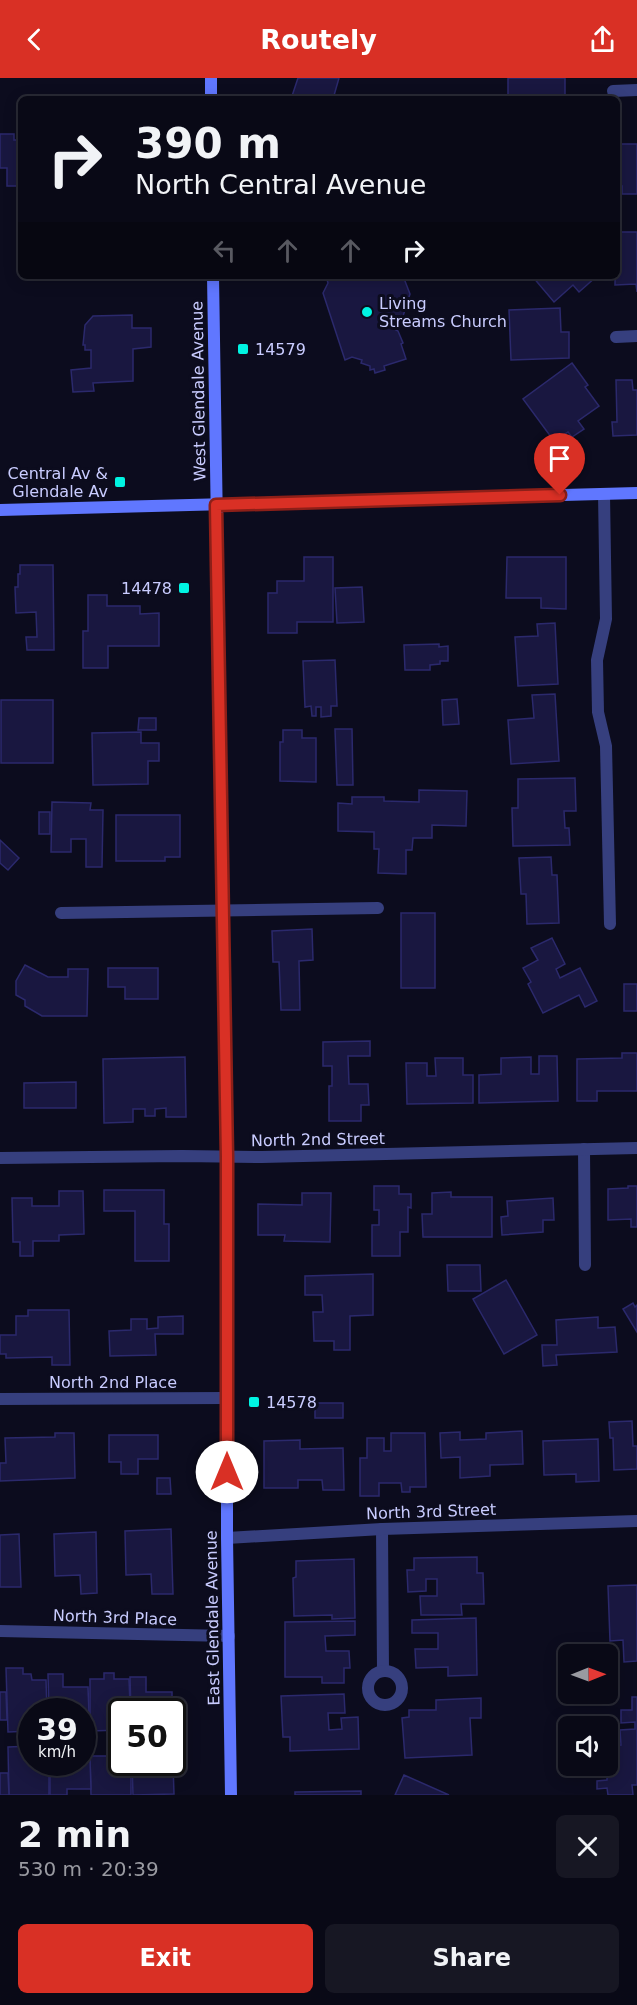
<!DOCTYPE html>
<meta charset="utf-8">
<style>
:root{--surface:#090916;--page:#171723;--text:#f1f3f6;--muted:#999aa1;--line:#292a35;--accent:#d93025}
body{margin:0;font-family:"DejaVu Sans",sans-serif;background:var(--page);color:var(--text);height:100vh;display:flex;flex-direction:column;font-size:22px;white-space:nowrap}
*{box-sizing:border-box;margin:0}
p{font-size:20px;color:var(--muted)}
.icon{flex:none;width:33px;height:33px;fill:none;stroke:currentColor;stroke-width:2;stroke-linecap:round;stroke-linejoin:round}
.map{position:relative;height:1717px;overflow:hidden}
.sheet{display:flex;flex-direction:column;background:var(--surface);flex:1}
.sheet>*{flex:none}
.top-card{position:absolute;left:18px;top:18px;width:602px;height:183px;border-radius:9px;box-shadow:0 3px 15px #0003,0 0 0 2px var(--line);background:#090916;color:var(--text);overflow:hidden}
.needle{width:39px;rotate:89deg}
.fabs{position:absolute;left:558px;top:1566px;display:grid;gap:12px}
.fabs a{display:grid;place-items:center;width:60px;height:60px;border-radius:9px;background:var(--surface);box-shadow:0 3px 15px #0003,0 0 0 2px var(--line);font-size:30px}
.speed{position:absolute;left:18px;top:1620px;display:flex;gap:12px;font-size:30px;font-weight:700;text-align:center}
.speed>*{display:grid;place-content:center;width:78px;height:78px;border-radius:50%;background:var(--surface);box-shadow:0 3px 15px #0003,0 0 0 2px var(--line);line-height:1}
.speed small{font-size:15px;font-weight:400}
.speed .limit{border:3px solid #111;border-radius:9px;background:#fff;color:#111}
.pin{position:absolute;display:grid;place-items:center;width:51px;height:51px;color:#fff;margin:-62px -26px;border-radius:50% 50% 50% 0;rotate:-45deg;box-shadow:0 0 6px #0007}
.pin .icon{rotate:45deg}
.me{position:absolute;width:66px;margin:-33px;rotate:0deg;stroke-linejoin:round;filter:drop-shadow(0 0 4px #0008)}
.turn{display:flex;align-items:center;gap:21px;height:126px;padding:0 18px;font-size:27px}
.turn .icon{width:78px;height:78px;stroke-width:2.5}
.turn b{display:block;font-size:42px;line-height:51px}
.lanes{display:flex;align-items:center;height:57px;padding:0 18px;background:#0003;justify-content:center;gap:30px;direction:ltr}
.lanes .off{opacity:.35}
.round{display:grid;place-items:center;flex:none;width:63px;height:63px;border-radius:9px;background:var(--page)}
.headline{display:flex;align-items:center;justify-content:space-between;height:102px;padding:0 18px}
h1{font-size:36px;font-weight:800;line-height:45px}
.cta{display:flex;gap:12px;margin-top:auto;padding:12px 18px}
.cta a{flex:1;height:69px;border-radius:9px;background:var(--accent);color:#fff;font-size:24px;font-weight:800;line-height:69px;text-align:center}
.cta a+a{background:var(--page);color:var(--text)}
header{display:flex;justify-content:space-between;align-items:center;height:78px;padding:0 18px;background:var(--accent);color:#fff;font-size:27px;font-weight:800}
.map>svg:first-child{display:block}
</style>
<header><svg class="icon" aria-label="back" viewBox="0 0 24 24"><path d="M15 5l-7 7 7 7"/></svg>Routely<svg class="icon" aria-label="share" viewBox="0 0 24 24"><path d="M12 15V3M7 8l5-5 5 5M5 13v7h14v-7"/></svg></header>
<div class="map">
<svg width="637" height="1717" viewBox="0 0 637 1717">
<rect width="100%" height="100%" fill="#0c0c1e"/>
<!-- building -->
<g fill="#191740" stroke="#2b296c" stroke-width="1.5">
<polygon points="298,0 339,0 333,21 291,21"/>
<polygon points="508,0 565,0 565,19 554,19 554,21 508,21"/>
<polygon points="0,56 14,56 14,62 21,62 21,108 7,108 7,90 0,90"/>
<polygon points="616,66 637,66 637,116 622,116 622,108 616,108"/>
<polygon points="616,154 637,154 637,214 636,206 615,207"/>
<polygon points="326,198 407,198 405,203 410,216 399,251 396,252 398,253 403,265 401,266 406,281 384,288 385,292 375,295 374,291 370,292 370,288 361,285 362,282 352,279 345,282 323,215 328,205"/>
<polygon points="532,198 597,198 579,214 573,207 554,224"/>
<polygon points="560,230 561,254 569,254 569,280 511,282 509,232"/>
<polygon points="132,237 132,250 151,250 151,269 133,271 133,303 93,305 94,313 73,314 71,292 91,290 91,272 85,272 85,267 83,267 85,247 93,238"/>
<polygon points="572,285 588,307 585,309 599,328 578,343 584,351 572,359 568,354 554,363 523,321"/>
<polygon points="616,302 632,302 633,312 637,312 637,357 613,358 612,344 617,344"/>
<polygon points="304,479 333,479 333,544 297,544 297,555 268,555 268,515 277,515 277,503 304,503"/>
<polygon points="507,479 566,479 566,531 541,530 541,520 506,520"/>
<polygon points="20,487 53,487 54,572 27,572 26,559 37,559 36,534 16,535 15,509 18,509 18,496 20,496"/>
<polygon points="362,509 364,544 337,545 335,510"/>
<polygon points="88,517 107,517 107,528 140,528 140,536 159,535 159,568 108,568 108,590 83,590 83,553 88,553"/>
<polygon points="555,545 558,606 518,608 515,559 538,558 537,546"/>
<polygon points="439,566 439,569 448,568 448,583 440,583 440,586 430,587 430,592 405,592 404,567"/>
<polygon points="335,582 337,628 331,628 331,638 321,639 321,629 316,629 316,638 312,638 311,628 305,629 303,583"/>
<polygon points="555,616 559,683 511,686 508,642 534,640 532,617"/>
<polygon points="457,621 459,646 443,647 442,622"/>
<rect x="1" y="622" width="52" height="63"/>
<polygon points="139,640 156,640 156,652 138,652"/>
<polygon points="335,651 352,651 353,707 337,707"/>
<polygon points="283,652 302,652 302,660 316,660 316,704 280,703 280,664 283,664"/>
<polygon points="141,654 141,665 159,665 159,683 148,683 148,706 93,707 92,655"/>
<polygon points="575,700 576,733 564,733 565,750 569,750 570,767 513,768 512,730 518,730 518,701"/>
<polygon points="419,712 467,713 466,748 432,747 432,760 413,760 412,772 406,772 406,796 378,795 379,771 374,771 374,754 338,753 338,725 352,726 352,719 384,719 384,723 419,724"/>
<polygon points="52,724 91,725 90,732 103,732 102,789 86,789 86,761 71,761 71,774 51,774"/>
<rect x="39" y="734" width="11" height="22"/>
<polygon points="116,737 180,737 180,779 165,779 165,783 116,783"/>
<polygon points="0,762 19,780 8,792 0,785"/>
<polygon points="551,779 552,797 557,797 559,845 527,846 526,816 521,816 519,780"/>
<rect x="401" y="835" width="34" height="75"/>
<polygon points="312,851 313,882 299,883 300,932 281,932 279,884 273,884 272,853"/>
<polygon points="552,860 565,886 556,891 560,900 580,890 597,923 585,929 579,917 543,935 528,906 531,904 523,890 538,882 531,870"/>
<polygon points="25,887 48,899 68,899 68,891 88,891 87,938 42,938 25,928 25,922 16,917 16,903"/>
<polygon points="108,890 158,890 158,921 125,921 125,909 108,909"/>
<rect x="624" y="906" width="13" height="27"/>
<polygon points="370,963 370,978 348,978 349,1006 368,1006 369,1027 361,1027 361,1043 329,1043 329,1008 332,1008 332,988 323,988 323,964"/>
<polygon points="622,975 637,975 637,1013 597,1013 597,1023 577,1023 577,981 622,980"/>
<polygon points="539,978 557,978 558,1023 479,1025 479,997 501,996 501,980 531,979 531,996 539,996"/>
<polygon points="185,979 186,1039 166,1039 166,1030 155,1031 155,1038 145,1038 145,1031 133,1031 133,1044 104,1045 103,981"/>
<polygon points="435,980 463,980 463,997 473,997 473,1025 407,1026 406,985 427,985 427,998 436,998"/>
<polygon points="76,1004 76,1030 24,1030 24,1005"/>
<polygon points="374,1108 399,1108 399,1116 411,1116 411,1130 408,1129 408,1154 400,1154 400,1178 372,1178 372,1147 379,1147 379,1132 374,1132"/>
<polygon points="628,1108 637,1108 637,1149 631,1149 631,1141 608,1142 608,1111 628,1110"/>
<polygon points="104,1112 164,1112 164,1146 169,1146 169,1183 135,1183 135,1133 104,1133"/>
<polygon points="59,1113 83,1113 84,1156 59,1157 59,1163 33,1163 33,1178 20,1178 20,1164 13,1164 12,1120 32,1120 32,1128 59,1128"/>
<polygon points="451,1114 451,1119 492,1119 492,1159 423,1159 422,1136 432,1136 432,1115"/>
<polygon points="302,1115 331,1115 330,1164 284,1163 285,1157 258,1157 258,1126 302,1127"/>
<polygon points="553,1120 554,1142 543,1142 543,1154 502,1157 501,1139 508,1138 507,1123"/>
<polygon points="447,1187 480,1187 481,1213 448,1213"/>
<polygon points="373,1196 373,1237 350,1238 350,1272 334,1272 334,1263 314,1263 313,1234 323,1234 322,1217 305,1217 305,1198"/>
<polygon points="506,1202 537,1257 504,1276 473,1221"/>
<polygon points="633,1225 635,1229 637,1227 637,1254 623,1231"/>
<polygon points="28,1232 69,1232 70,1287 52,1287 52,1279 6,1280 6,1276 0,1276 0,1257 16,1257 16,1238 28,1238"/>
<polygon points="183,1238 183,1256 155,1256 156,1277 110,1278 109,1253 131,1252 131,1241 147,1241 147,1251 158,1250 158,1239"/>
<polygon points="598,1239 598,1250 615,1249 617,1274 556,1277 557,1287 543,1288 542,1267 557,1267 556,1242"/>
<rect x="315" y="1325" width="28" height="15"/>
<polygon points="632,1343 633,1368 637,1368 637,1391 614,1392 613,1360 610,1360 609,1344"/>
<polygon points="522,1353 523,1386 490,1387 490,1398 460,1400 460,1379 441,1380 440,1355 460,1354 460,1362 486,1361 486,1355"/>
<polygon points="55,1355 74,1355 75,1400 0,1403 0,1385 6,1385 5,1360 55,1359"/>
<polygon points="391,1355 425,1355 426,1409 410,1409 410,1414 402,1414 401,1405 379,1405 379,1418 360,1418 360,1380 367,1380 367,1360 384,1360 384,1373 391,1373"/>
<polygon points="109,1357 158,1357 158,1381 138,1381 138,1396 121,1396 121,1384 109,1384"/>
<polygon points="598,1361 599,1403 576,1404 576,1396 544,1397 543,1363"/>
<polygon points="300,1362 300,1371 343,1370 344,1412 323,1412 322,1402 298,1402 298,1410 264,1410 264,1363"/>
<polygon points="157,1400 170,1400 171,1416 157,1416"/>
<polygon points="171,1451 173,1516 152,1516 151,1496 126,1497 125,1453"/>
<polygon points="96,1454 97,1515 81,1516 80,1497 55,1498 54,1456"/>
<polygon points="19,1456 21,1509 0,1509 0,1457"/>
<polygon points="477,1479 477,1495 483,1495 484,1526 461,1526 462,1537 421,1537 420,1518 437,1518 437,1501 426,1501 426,1513 408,1514 407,1492 414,1492 414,1480"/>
<polygon points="354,1481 355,1540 332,1541 332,1537 294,1538 293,1500 296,1499 296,1483"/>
<polygon points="637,1507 637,1583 624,1584 623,1562 610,1563 608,1508"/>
<polygon points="476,1540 477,1597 448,1598 448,1589 416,1590 415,1571 438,1571 438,1555 412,1555 412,1542"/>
<polygon points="355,1543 355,1557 325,1558 326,1573 349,1573 350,1590 344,1590 344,1605 322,1605 322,1599 285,1599 285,1544"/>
<polygon points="6,1590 23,1590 23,1596 31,1596 32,1602 46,1602 47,1634 32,1634 32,1653 8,1654"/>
<polygon points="104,1595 114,1595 114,1601 129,1601 130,1626 120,1625 121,1652 90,1653 90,1601 104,1601"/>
<polygon points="48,1596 63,1596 63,1609 88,1609 89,1636 82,1636 82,1634 49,1634"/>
<polygon points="130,1599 146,1599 146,1614 172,1614 172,1634 131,1634"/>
<polygon points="0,1614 6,1614 7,1642 0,1642"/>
<polygon points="344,1616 345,1635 328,1635 329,1652 342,1651 341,1640 358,1639 359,1671 290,1673 290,1659 283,1659 281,1618"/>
<polygon points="632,1619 637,1619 637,1707 632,1707 633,1717 608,1717 607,1710 597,1711 597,1703 607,1702 608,1668 621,1667 620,1652 635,1651 635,1644 621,1645 621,1632 632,1632"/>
<polygon points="481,1620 481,1640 470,1640 472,1677 405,1680 402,1640 409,1639 409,1632 436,1632 436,1622"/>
<polygon points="32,1668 32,1684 40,1684 40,1694 49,1694 49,1717 9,1717 8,1669"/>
<polygon points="90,1678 122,1678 122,1693 131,1692 131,1717 91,1717"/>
<polygon points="82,1681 90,1681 91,1711 67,1711 67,1717 50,1717 50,1684 82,1684"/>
<polygon points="132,1684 173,1686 174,1716 133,1717"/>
<polygon points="0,1695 8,1695 9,1717 0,1717"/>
<polygon points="404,1697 449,1717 395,1717"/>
<polygon points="361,1713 361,1717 295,1717 295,1714"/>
</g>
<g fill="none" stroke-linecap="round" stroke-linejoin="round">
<!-- minor -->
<g stroke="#363f7e" stroke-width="12">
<polyline points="613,13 637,12"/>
<polyline points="616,259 637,258"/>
<polyline points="604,416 606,541 597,582 598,634 606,668 610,846"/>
<polyline points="61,835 378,830"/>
<polyline points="584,1071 585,1187"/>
<polyline points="0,1080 182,1078 262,1079 637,1070"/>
<polyline points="0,1321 226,1320"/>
<polyline points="382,1451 383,1593"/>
<polyline points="227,1460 382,1451 637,1443"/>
<polyline points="0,1553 229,1558"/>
<circle cx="385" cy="1610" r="17"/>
</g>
<!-- secondary -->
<g stroke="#6077ff" stroke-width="12">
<polyline points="211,0 211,21"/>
<polyline points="213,198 227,1079 227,1460 231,1717"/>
<polyline points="0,432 637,415"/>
</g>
</g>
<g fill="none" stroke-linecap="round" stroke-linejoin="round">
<!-- route casing -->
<g stroke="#8d1f18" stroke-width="15">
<polyline id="route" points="227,1394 227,1079 216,427 560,417"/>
</g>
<!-- route -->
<use href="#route" stroke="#d93025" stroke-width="10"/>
</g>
<!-- markers -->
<g fill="#00f4e2" stroke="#0c0c1e" stroke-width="2">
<circle cx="367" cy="234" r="6"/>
<rect x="237" y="265" width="12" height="12" rx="3"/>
<rect x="114" y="398" width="12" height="12" rx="3"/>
<rect x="178" y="504" width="12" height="12" rx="3"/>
<rect x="248" y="1318" width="12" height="12" rx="3"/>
</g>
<g text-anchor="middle" stroke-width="6" stroke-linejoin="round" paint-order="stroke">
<!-- poi labels -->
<g font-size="16" fill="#c9ccff" stroke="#0c0c1e" text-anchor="start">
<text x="379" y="231">Living<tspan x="379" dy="18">Streams Church</tspan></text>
<text x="255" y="277">14579</text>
<text x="108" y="401" text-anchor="end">Central Av &amp;<tspan x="108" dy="18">Glendale Av</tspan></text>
<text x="172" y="516" text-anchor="end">14478</text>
<text x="266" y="1330">14578</text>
</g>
<!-- street labels -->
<g font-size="16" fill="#c9ccff" stroke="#0c0c1e">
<text transform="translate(198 313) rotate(-91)" y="6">West Glendale Avenue</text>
<text transform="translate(318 1061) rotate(-1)" y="6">North 2nd Street</text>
<text x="113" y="1310">North 2nd Place</text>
<text transform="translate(431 1433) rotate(-2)" y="6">North 3rd Street</text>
<text transform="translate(115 1539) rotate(2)" y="6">North 3rd Place</text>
<text transform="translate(212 1540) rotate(-91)" y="6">East Glendale Avenue</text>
</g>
</g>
</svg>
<div class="fabs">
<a><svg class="needle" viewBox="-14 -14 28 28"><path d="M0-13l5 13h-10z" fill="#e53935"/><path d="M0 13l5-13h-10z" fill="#999aa1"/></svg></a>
<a><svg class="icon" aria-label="sound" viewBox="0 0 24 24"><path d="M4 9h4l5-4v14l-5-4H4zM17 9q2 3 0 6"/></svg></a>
</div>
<div class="speed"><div>39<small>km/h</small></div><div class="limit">50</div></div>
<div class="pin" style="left:560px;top:417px;background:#d93025"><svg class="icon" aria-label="arrive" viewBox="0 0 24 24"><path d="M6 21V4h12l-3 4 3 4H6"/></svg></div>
<svg class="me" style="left:227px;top:1394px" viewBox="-20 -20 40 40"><circle r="19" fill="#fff"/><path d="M0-13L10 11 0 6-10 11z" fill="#d93025"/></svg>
<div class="top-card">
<div class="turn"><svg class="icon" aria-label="right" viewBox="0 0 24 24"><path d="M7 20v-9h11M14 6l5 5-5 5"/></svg><div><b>390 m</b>North Central Avenue</div></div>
<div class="lanes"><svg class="icon off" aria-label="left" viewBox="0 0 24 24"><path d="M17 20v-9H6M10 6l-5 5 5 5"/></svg><svg class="icon off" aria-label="ahead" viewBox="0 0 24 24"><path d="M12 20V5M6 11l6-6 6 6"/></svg><svg class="icon off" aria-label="ahead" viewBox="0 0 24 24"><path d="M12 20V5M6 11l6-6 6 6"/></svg><svg class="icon" aria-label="right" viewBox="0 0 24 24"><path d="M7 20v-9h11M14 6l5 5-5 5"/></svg></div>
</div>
</div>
<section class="sheet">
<div class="headline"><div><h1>2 min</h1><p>530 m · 20:39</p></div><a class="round"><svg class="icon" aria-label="close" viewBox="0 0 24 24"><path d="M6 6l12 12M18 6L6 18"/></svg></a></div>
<div class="cta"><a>Exit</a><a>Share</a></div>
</section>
